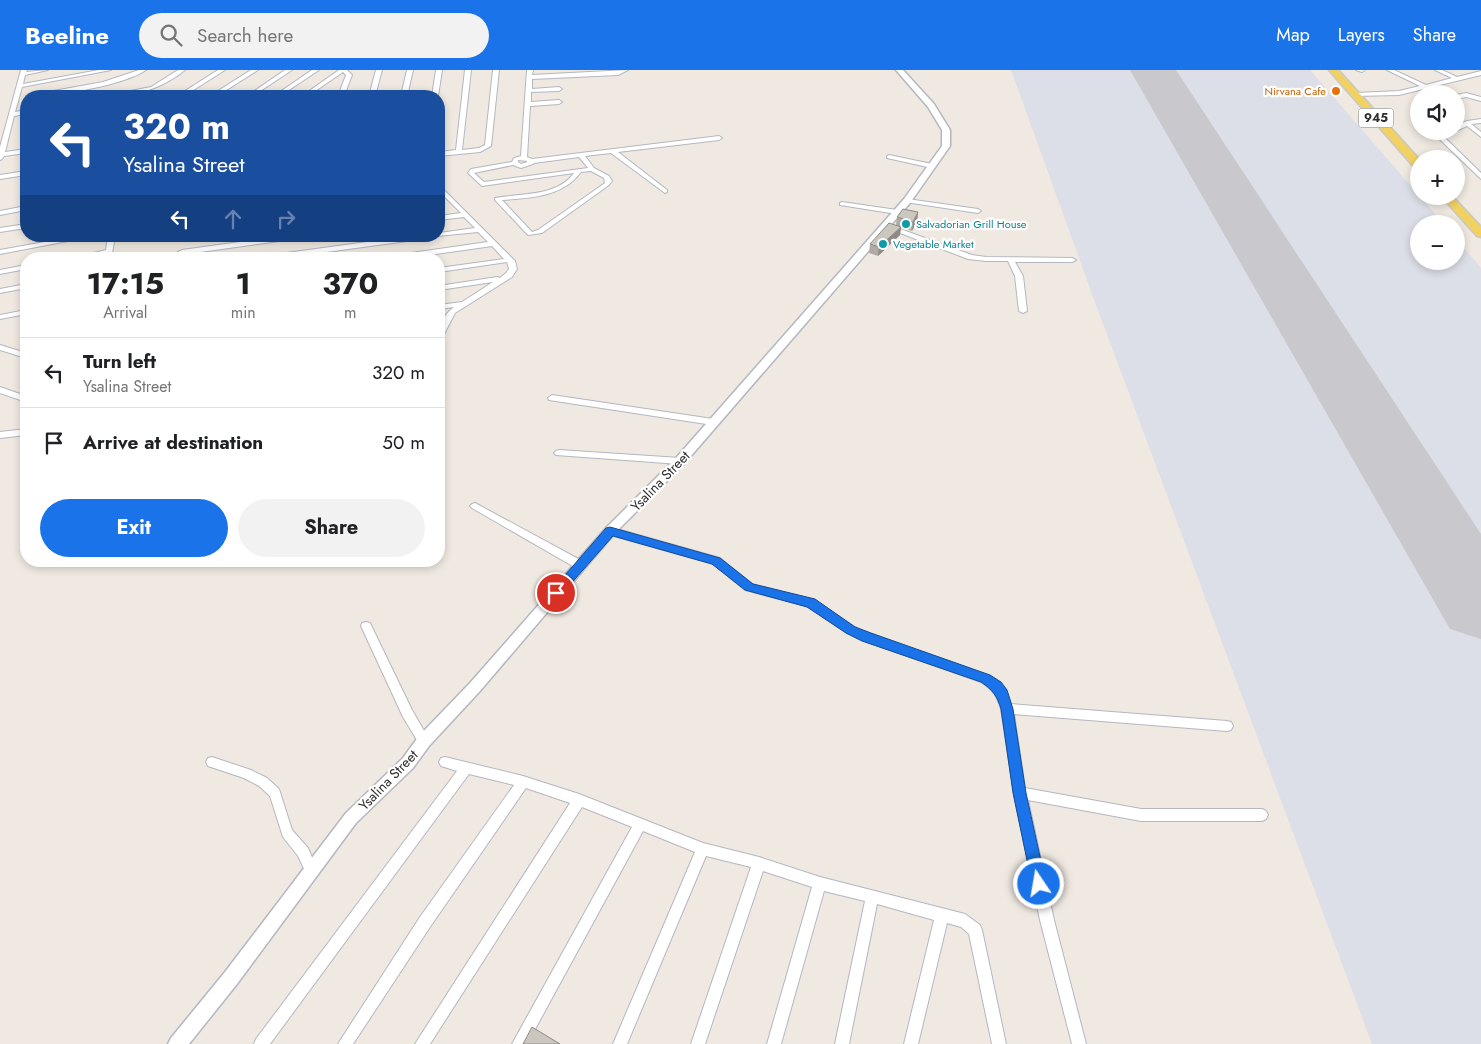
<!DOCTYPE html>
<meta charset="utf-8">
<style>
:root{--surface:#fff;--page:#f2f2f2;--text:#202124;--muted:#757577;--line:#e0e0e0;--accent:#1a73e8}
body{margin:0;font-family:Jost,sans-serif;background:var(--page);color:var(--text);height:100vh;display:flex;flex-direction:column;font-size:19px;white-space:nowrap}
*{box-sizing:border-box;margin:0}
p{font-size:16px;color:var(--muted)}
.icon{flex:none;width:28px;height:28px;fill:none;stroke:currentColor;stroke-width:2;stroke-linecap:round;stroke-linejoin:round}
.map{position:relative;flex:1;overflow:hidden}
.sheet{position:absolute;left:20px;top:182px;width:425px;height:315px;display:flex;flex-direction:column;background:var(--surface);border-radius:20px;box-shadow:0 2px 8px #0003}
.sheet>*{flex:none}
.top-card{position:absolute;left:20px;top:20px;width:425px;height:152px;border-radius:20px;box-shadow:0 2px 8px #0003;background:#1a4fa0;color:#fff;overflow:hidden}
.fabs{position:absolute;left:1410px;top:15px;display:grid;gap:10px}
.fabs a{display:grid;place-items:center;width:55px;height:55px;border-radius:50%;background:var(--surface);box-shadow:0 2px 8px #0003;font-size:25px}
.pin{position:absolute;display:grid;place-items:center;width:42px;height:42px;color:#fff;margin:-21px;border:2px solid #fff;border-radius:50%;box-shadow:0 1px 5px #0007}
.me{position:absolute;width:55px;margin:-28px;rotate:348deg;stroke-linejoin:round;filter:drop-shadow(0 0 4px #0008)}
.turn{display:flex;align-items:center;gap:18px;height:105px;padding:0 20px;font-size:22px}
.turn .icon{width:65px;height:65px;stroke-width:2.5}
.turn b{display:block;font-size:35px;line-height:42px}
.lanes{display:flex;align-items:center;height:48px;padding:0 20px;background:#0003;justify-content:center;gap:25px;direction:ltr}
.lanes .off{opacity:.35}
.eta{display:flex;justify-content:space-evenly;align-items:center;height:85px;text-align:center}
.eta b{font-size:30px;font-weight:700;line-height:35px}
.action{display:flex;gap:10px;margin-top:auto;padding:10px 20px}
.action a{flex:1;height:58px;border-radius:30px;background:var(--accent);color:#fff;font-size:20px;font-weight:700;line-height:58px;text-align:center}
.action a+a{background:var(--page);color:var(--text)}
ul{padding:0;list-style:none}
li{display:flex;align-items:center;gap:15px;height:70px;padding:0 20px;border-top:1px solid var(--line)}
li div{flex:1}
li b{display:block;font-size:19px}
li em{font-style:normal}
header{display:flex;align-items:center;gap:30px;box-sizing:border-box;height:70px;padding:0 25px;background:var(--accent);color:#fff}
header strong{font-size:24px}
nav{display:flex;gap:28px;margin-inline-start:auto;font-size:18px}
.search{width:350px;height:45px;background:var(--page);display:flex;align-items:center;gap:12px;box-sizing:border-box;padding:0 18px;border-radius:28px;color:var(--muted);font-size:19px}
.map>svg:first-child{display:block}
</style>
<header>
<strong>Beeline</strong>
<div class="search"><svg class="icon" aria-label="search" viewBox="0 0 24 24"><circle cx="10" cy="10" r="6"/><path d="M15 15l6 6"/></svg>Search here</div>
<nav><a>Map</a><a>Layers</a><a>Share</a></nav>
</header>
<div class="map">
<svg width="1481" height="974" viewBox="0 0 1481 974">
<rect width="100%" height="100%" fill="#efe9e1"/>
<!-- airport -->
<polygon fill="#dcdee8" points="1011,0 1310,0 1444,154 1419,154 1419,191 1456,191 1456,169 1481,198 1481,974 1372,974 1096,235"/>
<g fill="none" stroke-linecap="round" stroke-linejoin="round">
<!-- runway -->
<polygon fill="#c9c8cc" fill-rule="evenodd" points="1130,0 1176,0 1481,464 1481,569 1450,559"/>
<!-- minor casing -->
<g stroke="#b4b7c1" stroke-width="2">
<g id="minor">
<polygon points="21,0 27,0 26,2 48,0 25,5 23,14 99,0 111,0 22,17 15,42 26,40 26,44 14,46 5,82 26,79 26,83 4,86 2,89 0,90 0,77"/>
<path d="M139 0H146C125 15 52 28 26 26L103 12Z"/>
<path d="M178 0H185C163 18 133 28 105 26L151 17Z"/>
<polygon points="218,0 225,0 184,26 177,26"/>
<polygon points="251,0 258,0 217,26 210,26"/>
<polygon points="285,0 292,0 253,26 247,26"/>
<polygon points="312,0 319,0 280,26 274,26"/>
<polygon points="339,0 347,0 352,5 344,26 338,26 346,5 343,2 308,26 302,26"/>
<polygon points="376,0 382,0 375,26 369,26"/>
<polygon points="407,0 413,0 407,26 401,26"/>
<polygon points="436,0 442,0 438,26 432,26"/>
<polygon points="465,0 471,0 462,80 479,78 485,75 493,0 499,0 491,76 480,82 439,86 439,82 456,80"/>
<path d="M527 0H533L532 5 628 0 618 5 532 9V19L559 17 562 19 559 21 531 22V32L559 30 562 32 559 34 530 36 527 87 532 89 719 66 722 68 719 70 618 82 667 120V122L665 123 611 83 585 86 594 98 609 106 612 111 609 115 542 163 528 165 495 130V128C520 123 557 127 574 103L482 116 468 103 471 99 512 92 514 88 521 86ZM579 87 588 98 484 112 474 103 513 95 521 98 533 94 534 93ZM518 90 527 91V92L521 94 518 92ZM591 101 604 108 605 113 538 160 532 162 502 130C530 128 563 127 581 102Z"/>
<polygon points="1356,0 1365,0 1362,2"/>
<polygon points="1387,0 1394,0 1426,15 1452,8 1435,0 1442,0 1457,7 1481,1 1481,5 1399,25 1354,26 1353,25 1356,23 1399,21 1420,16"/>
<polygon points="1466,23 1481,27 1481,31 1466,27 1456,29 1456,25"/>
<polygon points="1419,41 1419,49 1416,47 1416,43"/>
<polygon points="1481,49 1481,53 1471,54 1481,62 1481,67 1467,56 1456,61 1456,56 1467,51"/>
<polygon points="1431,61 1450,61 1440,63 1481,103 1481,109"/>
<polygon points="889,85 932,94 935,96 932,98 887,88 887,86"/>
<polygon points="26,101 26,105 0,109 0,105"/>
<polygon points="439,101 442,102 442,104 439,105"/>
<path d="M439 115 515 191 517 199 512 207 455 243 443 266 439 268C438 257 444 244 454 237L439 239V235L462 232 493 212 439 220V216L497 207 500 208 506 203 509 199 507 192 439 202V198L504 189 492 176 401 189H380L383 187 488 172 478 162 437 166H439V163L475 158 464 147 439 150V146L461 143 439 121Z"/>
<polygon points="907,129 978,139 981,141 978,143 905,132 905,130"/>
<polygon points="842,132 897,140 900,142 897,144 840,135 840,133"/>
<polygon points="26,136 26,140 0,145 0,141"/>
<polygon points="26,154 26,158 0,162 0,158"/>
<polygon points="889,155 972,185 986,187 1072,188 1076,190 1072,192 1015,192 1023,206 1027,241 1023,243 1019,241 1015,206 1008,191 986,191 968,189 887,158 887,156"/>
<polygon points="78,166 94,166 0,184 0,180"/>
<polygon points="108,166 115,166 111,189 105,189 105,185 85,189 69,189 106,180"/>
<polygon points="283,166 304,166 301,168 186,184 186,189 178,189 178,182 182,180"/>
<polygon points="411,166 432,166 429,168 275,189 254,189 257,187"/>
<polygon points="26,195 26,199 0,204 0,200"/>
<polygon points="26,214 26,218 0,223 0,219"/>
<polygon points="26,240 26,244 0,249 0,245"/>
<polygon points="0,275 26,283 26,288 0,280"/>
<polygon points="0,317 26,326 26,332 0,323"/>
<polygon points="552,325 713,349 717,352 713,355 549,330 548,328"/>
<polygon points="26,359 26,365 0,368 0,362"/>
<polygon points="559,380 680,388 685,391 680,394 556,385 554,383 556,381"/>
<polygon points="475,433 584,492 585,495 584,498 576,498 472,438 470,436 472,434"/>
<path d="M610 457 720 488 752 514 814 530 855 557 870 564 989 606C1001 614 1006 621 1011 634L1227 651 1231 652 1233 656 1231 660 1227 661 1014 644 1025 718 1141 739H1262L1266 741 1268 745 1266 749 1262 751H1141L1028 730 1054 850 1086 974H1072L1040 850 1014 723 1001 639C996 624 994 621 981 612L862 570 847 563 807 536 745 520 713 494 607 464 605 461 607 458Z"/>
<polygon points="366,552 370,553 412,640 430,671 428,675 424,676 420,675 403,647 361,556 362,553"/>
<polygon points="212,687 251,700 267,708 279,719 292,760 308,778 317,799 316,803 311,805 306,803 298,786 283,767 270,726 259,716 244,708 208,696 206,692 208,688"/>
<polygon points="445,687 523,706 579,724 703,773 759,787 820,807 965,844 980,855 982,860 1006,974 992,974 969,864 961,857 947,853 918,974 904,974 934,850 877,834 849,974 835,974 865,831 824,821 781,974 767,974 812,817 763,801 705,974 691,974 751,797 706,786 627,974 613,974 695,782 643,761 527,974 512,974 632,757 582,737 430,974 415,974 570,733 526,718 430,857 353,974 338,974 420,847 514,715 469,704 270,974 254,974 256,969 457,701 441,696 439,692 441,688"/>
</g>
</g>
<!-- tertiary casing -->
<g stroke="#b4b7c1" stroke-width="3">
<polygon id="tertiary" points="896,0 903,0 934,34 950,60 950,76 910,133 684,394 614,464 480,621 429,676 413,698 356,753 237,914 189,974 168,974 171,968 225,902 346,743 403,688 419,666 470,613 606,458 676,388 904,129 942,76 942,60 928,37"/>
</g>
<!-- primary casing -->
<g stroke="#c9c9c9" stroke-width="3">
<g id="primary">
<polygon points="1329,0 1338,0 1419,89 1419,99 1415,98"/>
<polygon points="1441,126 1452,126 1481,157 1481,167 1477,166"/>
</g>
</g>
<!-- minor -->
<use href="#minor" fill="#fff" fill-rule="evenodd"/>
<!-- tertiary -->
<use href="#tertiary" fill="#fff" fill-rule="evenodd"/>
<!-- primary -->
<use href="#primary" fill="#f2d163" fill-rule="evenodd"/>
</g>
<!-- wall -->
<polygon fill="#afaba4" points="918,142 917,151 912,161 901,157 900,165 878,186 869,183 870,174 896,155 897,147"/>
<!-- shaded-wall -->
<g fill="#8e8b86">
<polygon points="918,142 917,151 912,161 913,152"/>
<polygon points="901,157 900,165 878,186 879,177"/>
</g>
<!-- building -->
<g fill="#cbc7bf" stroke="#8e8b86">
<polygon points="903,139 918,142 913,152 897,147"/>
<polygon points="889,153 901,157 879,177 870,174"/>
<polygon points="532,957 560,974 523,974"/>
</g>
<!-- route -->
<path fill="#1a73e8" stroke="#114b97" d="M610 457 720 488 753 514 815 529 855 557 871 563 990 605 1001 612 1007 620 1013 639 1026 723 1046 814 1044 819 1039 821 1034 819 1032 814 1013 723 1001 639C997 626 993 620 981 612L862 571 846 563 807 537 745 520 712 494 613 466 560 526H552L550 523 552 520 606 458Z"/>
<!-- markers -->
<circle fill="#e8710a" stroke="#fff" stroke-width="2" cx="1336" cy="21" r="5"/>
<g fill="#0f9aa8" stroke="#fff" stroke-width="2">
<circle cx="906" cy="154" r="5"/>
<circle cx="883" cy="174" r="5"/>
</g>
<g text-anchor="middle" stroke-width="4.5" stroke-linejoin="round" paint-order="stroke">
<!-- far-food labels -->
<g font-size="11" fill="#c56008" stroke="#fff" text-anchor="end">
<text x="1326" y="25">Nirvana Cafe</text>
</g>
<!-- far-culture labels -->
<g font-size="11" fill="#0d838f" stroke="#fff" text-anchor="start">
<text x="916" y="158">Salvadorian Grill House</text>
<text x="893" y="178">Vegetable Market</text>
</g>
<!-- shield labels -->
<rect fill="#fff" stroke="#6d6d6d" stroke-width="1" x="1358.5" y="38.5" width="35" height="19" rx="4"/>
<g font-size="12" font-weight="bold" fill="#2e2e2e">
<text x="1376" y="52">945</text>
</g>
<!-- street labels -->
<g font-size="14" fill="#2e2e2e" stroke="#fff">
<text transform="translate(660 411) rotate(-46)" y="5">Ysalina Street</text>
<text transform="translate(388 710) rotate(-46)" y="5">Ysalina Street</text>
</g>
</g>
</svg>
<div class="fabs">
<a><svg class="icon" aria-label="sound" viewBox="0 0 24 24"><path d="M4 9h4l5-4v14l-5-4H4zM17 9q2 3 0 6"/></svg></a>
<a>+</a>
<a>−</a>
</div>
<div class="pin" style="left:556px;top:523px;background:#d93025"><svg class="icon" aria-label="arrive" viewBox="0 0 24 24"><path d="M6 21V4h12l-3 4 3 4H6"/></svg></div>
<svg class="me" style="left:1039px;top:814px" viewBox="-20 -20 40 40"><circle r="17" fill="#1a73e8" stroke="#fff" stroke-width="3"/><path d="M0-11L8 9 0 5-8 9z" fill="#fff"/></svg>
<div class="top-card">
<div class="turn"><svg class="icon" aria-label="left" viewBox="0 0 24 24"><path d="M17 20v-9H6M10 6l-5 5 5 5"/></svg><div><b>320 m</b>Ysalina Street</div></div>
<div class="lanes"><svg class="icon" aria-label="left" viewBox="0 0 24 24"><path d="M17 20v-9H6M10 6l-5 5 5 5"/></svg><svg class="icon off" aria-label="ahead" viewBox="0 0 24 24"><path d="M12 20V5M6 11l6-6 6 6"/></svg><svg class="icon off" aria-label="right" viewBox="0 0 24 24"><path d="M7 20v-9h11M14 6l5 5-5 5"/></svg></div>
</div>
<section class="sheet">
<div class="eta">
<div><b>17:15</b><p>Arrival</p></div>
<div><b>1</b><p>min</p></div>
<div><b>370</b><p>m</p></div>
</div>
<ul>
<li><svg class="icon" aria-label="left" viewBox="0 0 24 24"><path d="M17 20v-9H6M10 6l-5 5 5 5"/></svg><div><b>Turn left</b><p>Ysalina Street</p></div><em>320 m</em></li>
<li><svg class="icon" aria-label="arrive" viewBox="0 0 24 24"><path d="M6 21V4h12l-3 4 3 4H6"/></svg><div><b>Arrive at destination</b></div><em>50 m</em></li>
</ul>
<div class="action"><a>Exit</a><a>Share</a></div>
</section>
</div>
